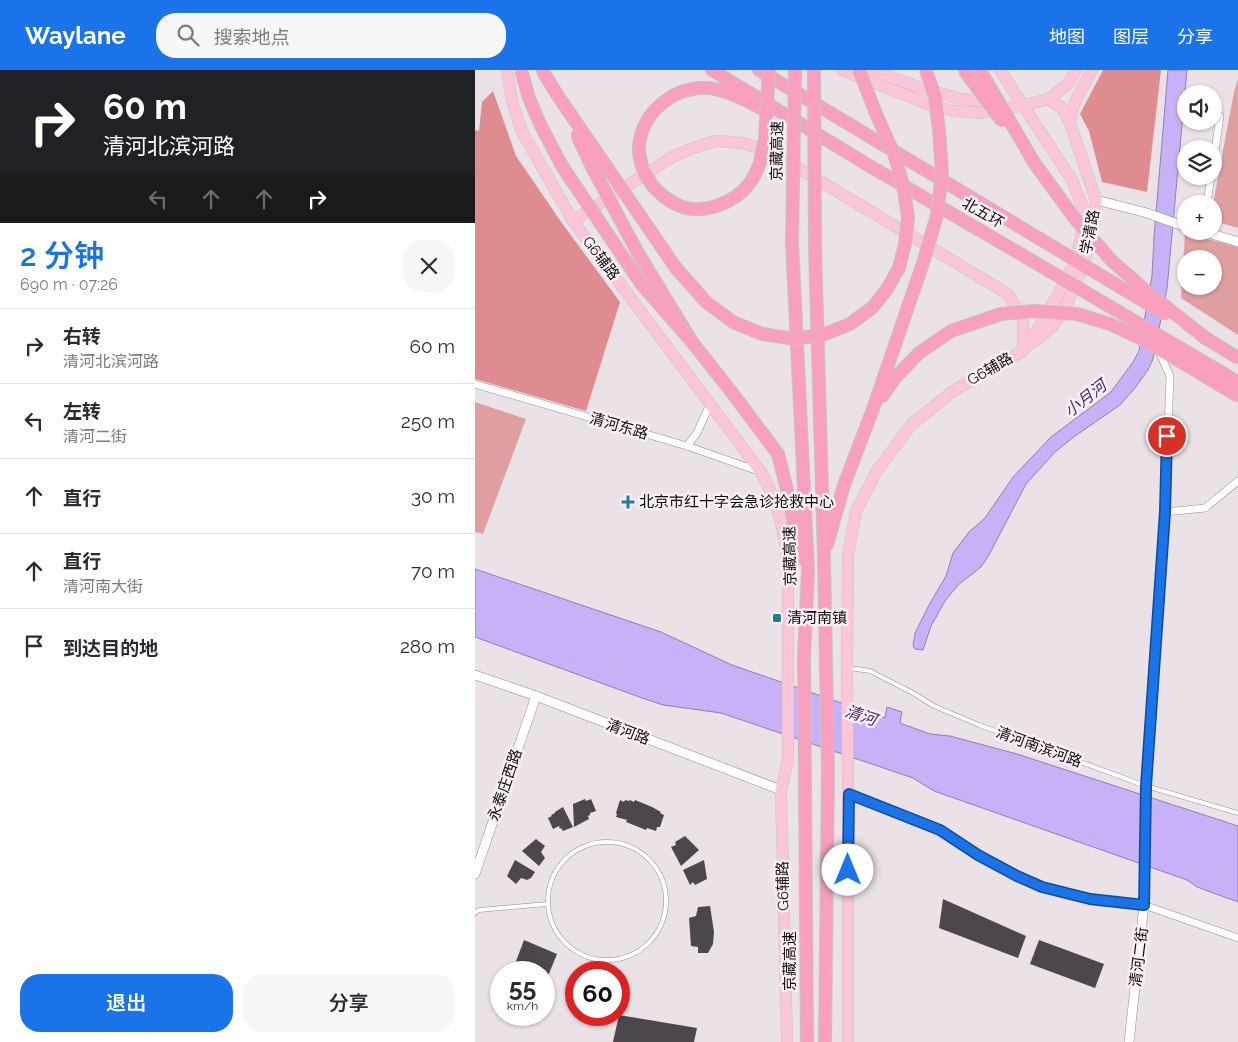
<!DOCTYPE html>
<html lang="zh">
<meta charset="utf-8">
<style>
:root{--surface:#fff;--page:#f7f7f7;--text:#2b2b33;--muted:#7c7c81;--line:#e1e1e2;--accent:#1a73e8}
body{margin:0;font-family:Raleway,"Noto Sans SC",sans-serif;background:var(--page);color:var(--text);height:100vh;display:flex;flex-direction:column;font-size:19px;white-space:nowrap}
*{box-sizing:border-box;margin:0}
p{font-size:16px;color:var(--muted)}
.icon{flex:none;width:28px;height:28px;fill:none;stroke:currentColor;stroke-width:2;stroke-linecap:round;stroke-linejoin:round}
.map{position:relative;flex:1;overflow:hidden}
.side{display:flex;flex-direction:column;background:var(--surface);width:475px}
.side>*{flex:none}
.hud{background:#202124;color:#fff;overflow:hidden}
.buttons{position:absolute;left:702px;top:15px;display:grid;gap:10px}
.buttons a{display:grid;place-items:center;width:45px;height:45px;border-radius:50%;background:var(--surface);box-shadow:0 1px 4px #0004;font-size:25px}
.speed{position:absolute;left:15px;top:891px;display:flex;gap:10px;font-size:25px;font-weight:700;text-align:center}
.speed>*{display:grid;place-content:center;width:65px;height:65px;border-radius:50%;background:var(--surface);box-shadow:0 1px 4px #0004;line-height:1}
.speed small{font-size:12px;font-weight:400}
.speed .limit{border:8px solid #d22;background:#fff;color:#111}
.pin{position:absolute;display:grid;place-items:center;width:42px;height:42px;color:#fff;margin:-21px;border:2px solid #fff;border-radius:50%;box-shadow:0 1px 5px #0007}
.me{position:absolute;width:55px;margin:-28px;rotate:0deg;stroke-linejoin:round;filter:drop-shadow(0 0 4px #0008)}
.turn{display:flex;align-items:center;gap:18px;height:105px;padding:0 20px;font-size:22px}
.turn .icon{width:65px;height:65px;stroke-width:2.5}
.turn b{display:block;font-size:35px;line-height:42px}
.lanes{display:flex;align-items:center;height:48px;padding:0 20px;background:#0003;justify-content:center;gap:25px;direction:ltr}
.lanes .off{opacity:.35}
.round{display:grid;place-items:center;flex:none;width:52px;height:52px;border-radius:20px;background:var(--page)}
.headline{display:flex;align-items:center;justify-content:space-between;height:85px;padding:0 20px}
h1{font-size:30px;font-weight:600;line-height:38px;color:var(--accent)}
.action{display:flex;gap:10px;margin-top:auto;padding:10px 20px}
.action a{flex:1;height:58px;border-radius:20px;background:var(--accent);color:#fff;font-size:20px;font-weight:600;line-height:58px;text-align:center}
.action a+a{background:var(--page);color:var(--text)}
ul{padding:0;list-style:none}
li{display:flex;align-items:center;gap:15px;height:75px;padding:0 20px;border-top:1px solid var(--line)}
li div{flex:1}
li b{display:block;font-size:19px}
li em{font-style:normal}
header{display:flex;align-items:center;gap:30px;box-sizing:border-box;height:70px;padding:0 25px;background:var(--accent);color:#fff}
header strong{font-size:24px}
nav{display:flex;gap:28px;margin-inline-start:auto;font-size:18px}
.search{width:350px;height:45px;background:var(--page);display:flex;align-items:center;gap:12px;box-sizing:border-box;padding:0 18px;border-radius:20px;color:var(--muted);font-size:19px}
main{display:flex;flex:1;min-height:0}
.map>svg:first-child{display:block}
</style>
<header>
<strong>Waylane</strong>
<div class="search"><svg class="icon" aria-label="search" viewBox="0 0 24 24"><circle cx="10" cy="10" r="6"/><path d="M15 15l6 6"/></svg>搜索地点</div>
<nav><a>地图</a><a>图层</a><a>分享</a></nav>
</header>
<main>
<section class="side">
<div class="hud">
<div class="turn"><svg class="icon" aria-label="right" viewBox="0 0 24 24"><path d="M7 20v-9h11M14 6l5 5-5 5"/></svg><div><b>60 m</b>清河北滨河路</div></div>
<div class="lanes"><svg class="icon off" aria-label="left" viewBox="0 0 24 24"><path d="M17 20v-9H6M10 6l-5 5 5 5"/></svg><svg class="icon off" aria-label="ahead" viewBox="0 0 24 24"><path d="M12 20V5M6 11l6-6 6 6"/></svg><svg class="icon off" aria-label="ahead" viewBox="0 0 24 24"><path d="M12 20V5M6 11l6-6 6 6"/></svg><svg class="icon" aria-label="right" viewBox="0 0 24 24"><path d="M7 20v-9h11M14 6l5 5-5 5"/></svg></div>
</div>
<div class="headline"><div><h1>2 分钟</h1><p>690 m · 07:26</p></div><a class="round"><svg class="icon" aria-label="close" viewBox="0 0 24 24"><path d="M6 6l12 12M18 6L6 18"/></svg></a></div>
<ul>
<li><svg class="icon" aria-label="right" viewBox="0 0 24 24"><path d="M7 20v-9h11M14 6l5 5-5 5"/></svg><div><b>右转</b><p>清河北滨河路</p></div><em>60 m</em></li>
<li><svg class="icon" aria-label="left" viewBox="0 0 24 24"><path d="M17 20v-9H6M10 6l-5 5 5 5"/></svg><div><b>左转</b><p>清河二街</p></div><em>250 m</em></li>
<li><svg class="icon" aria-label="ahead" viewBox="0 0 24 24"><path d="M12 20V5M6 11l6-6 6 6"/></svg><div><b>直行</b></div><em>30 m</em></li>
<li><svg class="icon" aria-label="ahead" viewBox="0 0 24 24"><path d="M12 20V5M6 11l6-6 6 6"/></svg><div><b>直行</b><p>清河南大街</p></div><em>70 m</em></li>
<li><svg class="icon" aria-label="arrive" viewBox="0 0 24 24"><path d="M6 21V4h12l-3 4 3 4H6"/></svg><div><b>到达目的地</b></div><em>280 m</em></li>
</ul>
<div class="action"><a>退出</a><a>分享</a></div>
</section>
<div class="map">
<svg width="763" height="972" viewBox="0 0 763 972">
<rect width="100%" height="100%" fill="#ebe2e8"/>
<!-- green -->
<g fill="#df9fa0" fill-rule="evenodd">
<polygon points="763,9 763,158 739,151 738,134 759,22"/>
<path d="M710 163 763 177V265L706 228ZM711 189H739V216H711Z"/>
<polygon points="0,332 51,349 8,464 0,462"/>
</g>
<!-- forest -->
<g fill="#de8c90">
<polygon points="628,0 686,0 672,122 627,112 614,61 605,44"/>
<polygon points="18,21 41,86 84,149 145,232 111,341 0,309 0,60 4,61 7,32"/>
</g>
<!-- water -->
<g fill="#c7b2f8" stroke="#8f80b1">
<polygon points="693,0 712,0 692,219 678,289 673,300 660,318 645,335 600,366 580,382 551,414 514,485 506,497 483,515 470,531 456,556 448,580 440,579 438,576 440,563 454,535 471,506 478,483 494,462 510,448 538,407 576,367 636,322 658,292 664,281 677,206 679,167"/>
<polygon points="0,499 186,562 257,595 410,648 412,637 427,642 425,653 455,664 475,666 542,684 763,756 763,832 722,817 712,810 459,721 438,708 246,643 188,635 167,628 0,567"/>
</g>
<!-- building -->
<g fill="#4c464d">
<polygon points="110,729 111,731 116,729 121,741 115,743 115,745 113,746 114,749 99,757 98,734"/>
<polygon points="145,730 149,732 150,730 154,731 155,730 159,732 160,730 177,737 186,742 185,743 189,745 185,757 182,757 181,761 172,758 171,760 151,752 152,750 141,747 142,744 141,743"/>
<polygon points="88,737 98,757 88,761 86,758 85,759 84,756 78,759 73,748 77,746 76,745 80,743 80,742"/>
<polygon points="210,766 224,780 206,796 196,777 201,775 200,772"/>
<polygon points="61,769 70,776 66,782 70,788 64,796 47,781"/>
<polygon points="40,790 60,802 56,808 52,810 46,808 41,814 32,806"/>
<polygon points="229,790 232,809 220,815 218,812 215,815 208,800"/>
<polygon points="468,829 551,866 543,888 464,858"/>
<polygon points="235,836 239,862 238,874 233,883 223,883 223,877 216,876 214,848 221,846 223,837"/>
<polygon points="49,870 82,884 69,916 69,902 37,902"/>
<polygon points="564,870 629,894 620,918 555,894"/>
<polygon points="111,893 134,902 107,902"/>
<polygon points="144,945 222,958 219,972 138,972"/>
</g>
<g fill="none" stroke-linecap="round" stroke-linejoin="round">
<!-- service casing -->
<g stroke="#958c92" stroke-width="5">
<g id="service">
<polyline points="374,598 395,601 438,623 459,636 504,655 671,716 763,743"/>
<circle cx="132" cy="831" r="59"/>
<polyline points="0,843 4,840 72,834"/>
</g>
</g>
<!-- minor casing -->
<g stroke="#958c92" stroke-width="8">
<g id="minor">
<polyline points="739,87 745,46"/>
<polyline points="732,134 736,106"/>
<polyline points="0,314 212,376 286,402"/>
<polyline points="212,376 222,363 235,334"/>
<polyline points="690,442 730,438 763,411"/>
<polyline points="373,723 465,760 503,785 542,806 567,817 615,829 669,835 763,868"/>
<polyline points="670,801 671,716 690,442 695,306 686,286"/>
</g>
</g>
<!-- tertiary casing -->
<g stroke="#958c92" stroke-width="10">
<g id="tertiary">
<polyline points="621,130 672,143 711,157"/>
<polyline points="727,161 763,172"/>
<polyline points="0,605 61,626 306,720"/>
<polyline points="0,804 61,626"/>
<polyline points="654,972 669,835 670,801"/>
</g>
</g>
<!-- primary casing -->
<g stroke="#c5c4c5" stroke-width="12">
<g id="primary">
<path d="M32 0 37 31 47 62 98 151 286 402C290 410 295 418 298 427 308 454 313 482 313 511V690L306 720 312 972"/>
<polyline points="367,0 455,35 478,41 505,43 549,35 574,29 594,13 601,0"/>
<polyline points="397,0 443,17 486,29 517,32"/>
<polyline points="574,29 588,39 595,53"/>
<polyline points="98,151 197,87 218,78 241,71 267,73 295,81 533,224 548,250 548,281"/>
<polyline points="557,273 578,256 593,232 606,201 613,178 619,154 621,130 595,53 597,40 601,30 617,0"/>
<polyline points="373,972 373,723 372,597 373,485 381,441 402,401 436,355 478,321 548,281 568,251 583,224 598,196 606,168 608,138 597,110 525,0"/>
</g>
</g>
<!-- motorway casing -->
<g stroke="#c5c4c5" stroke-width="14">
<g id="motorway">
<polyline points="237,0 393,95 549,186"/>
<polyline points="284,0 560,166"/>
<path d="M169 102C166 93 163 84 164 75 168 42 198 17 231 18 248 18 271 30 286 38"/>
<path d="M177 115C185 124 194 132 205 136 227 145 260 133 274 114 279 108 282 100 285 93"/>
<polyline points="317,172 333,501 329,586 332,972"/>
<polyline points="340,178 349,487 353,700 350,972"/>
<polyline points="163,183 217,272 255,320 303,384 315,432 324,480 328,489"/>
<polyline points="352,475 369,415"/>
</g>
</g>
<!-- service -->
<use href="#service" stroke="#fff" stroke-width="4"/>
<!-- minor -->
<use href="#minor" stroke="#fff" stroke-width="7"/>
<!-- tertiary -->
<use href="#tertiary" stroke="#fff" stroke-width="9"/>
<!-- primary -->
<use href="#primary" stroke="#fbc6d8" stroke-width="11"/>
<!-- motorway -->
<use href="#motorway" stroke="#f8a0be" stroke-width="12"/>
<!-- motorway-bridge casing -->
<g stroke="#c5c4c5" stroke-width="14" stroke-linecap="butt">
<g id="motorway-bridge">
<polyline points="46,0 54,28 65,54 87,96 167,215 217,272"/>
<polyline points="67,0 83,26 201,198 231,232 258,252 287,264 320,269 350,264 375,254 398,237 412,219 424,198 430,174 433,147 428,115 419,84 402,46 384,0"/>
<polyline points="339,0 340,178"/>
<polyline points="489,0 527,51"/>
<polyline points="505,0 560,94 601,150 637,191 670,220 733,270"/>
<polyline points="102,65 118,99 163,183"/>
<polyline points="285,93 290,68 294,0"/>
<polyline points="169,102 177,115"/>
<polyline points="560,166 690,244"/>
<polyline points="317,172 320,0"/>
<polyline points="549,186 763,312"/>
<polyline points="727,266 763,288"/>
<polyline points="407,327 420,308 444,283 476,261 526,244 559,241 602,244 635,254 675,273 763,326"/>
<polyline points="369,415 398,339 449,190 462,145 467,102 464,61 460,27 451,0"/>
</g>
</g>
<!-- motorway-bridge -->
<use href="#motorway-bridge" stroke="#f8a0be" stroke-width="12"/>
</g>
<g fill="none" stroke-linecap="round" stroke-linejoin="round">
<!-- route casing -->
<g stroke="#114b97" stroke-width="12">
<polyline id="route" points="373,800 374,724 465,760 503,785 542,806 567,817 615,829 669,835 671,716 690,442 692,366"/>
</g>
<!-- route -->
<use href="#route" stroke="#1a73e8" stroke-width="9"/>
</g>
<!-- markers -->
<g fill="#2379a8" stroke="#f9eff5" stroke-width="2">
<path d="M150.5 424.5h5v5h5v5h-5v5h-5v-5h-5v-5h5z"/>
<rect x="297" y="543" width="10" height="10" rx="2.5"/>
</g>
<g text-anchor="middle" stroke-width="5" stroke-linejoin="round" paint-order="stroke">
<!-- street labels -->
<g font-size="15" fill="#0d0a0c" stroke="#f9eff5">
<text transform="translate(302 81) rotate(-89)" y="5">京藏高速</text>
<text transform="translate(508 143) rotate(30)" y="5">北五环</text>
<text transform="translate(615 162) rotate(-79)" y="5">学清路</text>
<text transform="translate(126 188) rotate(53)" y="5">G6辅路</text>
<text transform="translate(515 299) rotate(-30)" y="5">G6辅路</text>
<text transform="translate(144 356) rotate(16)" y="5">清河东路</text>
<text transform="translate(315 486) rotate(-91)" y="5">京藏高速</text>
<text transform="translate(153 662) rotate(21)" y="5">清河路</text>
<text transform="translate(564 677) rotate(20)" y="5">清河南滨河路</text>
<text transform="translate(30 715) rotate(-71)" y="5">永泰庄西路</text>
<text transform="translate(308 816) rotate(-91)" y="5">G6辅路</text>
<text transform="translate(664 887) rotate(-83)" y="5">清河二街</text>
<text transform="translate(315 891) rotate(-90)" y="5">京藏高速</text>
</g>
<!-- poi labels -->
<g font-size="15" fill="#0d0a0c" stroke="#f9eff5" text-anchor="start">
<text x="164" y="437">北京市红十字会急诊抢救中心</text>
<text x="312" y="553">清河南镇</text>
</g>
<!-- water labels -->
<g font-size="16" font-style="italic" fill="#462675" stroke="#f9eff5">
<text transform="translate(610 328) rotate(-38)" y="6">小月河</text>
<text transform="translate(386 645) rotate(18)" y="6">清河</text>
</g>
</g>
</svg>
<div class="buttons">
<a><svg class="icon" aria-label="sound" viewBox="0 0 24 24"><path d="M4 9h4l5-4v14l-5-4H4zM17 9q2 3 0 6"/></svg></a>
<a><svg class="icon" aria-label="layers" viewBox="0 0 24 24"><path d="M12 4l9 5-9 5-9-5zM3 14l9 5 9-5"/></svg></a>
<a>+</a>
<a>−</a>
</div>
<div class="speed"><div>55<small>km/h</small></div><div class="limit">60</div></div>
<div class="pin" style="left:692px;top:366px;background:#d93025"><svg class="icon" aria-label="arrive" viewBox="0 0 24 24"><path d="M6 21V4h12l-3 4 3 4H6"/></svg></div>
<svg class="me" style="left:373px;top:800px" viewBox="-20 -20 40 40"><circle r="19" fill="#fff"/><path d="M0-13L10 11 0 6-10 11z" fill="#1a73e8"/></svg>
</div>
</main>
